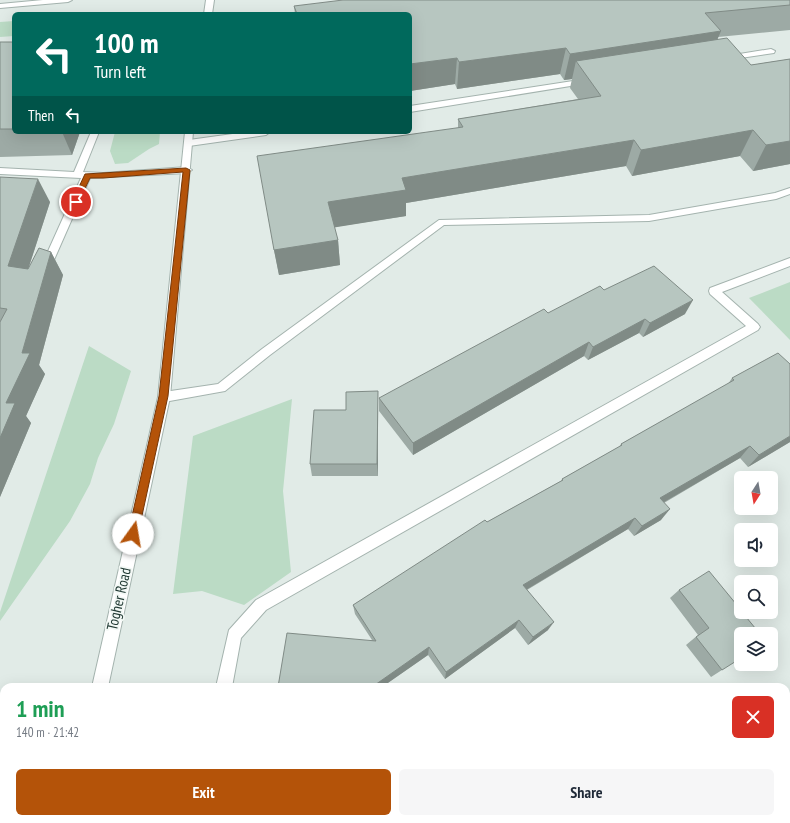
<!DOCTYPE html>
<meta charset="utf-8">
<style>
:root{--surface:#fff;--page:#f6f6f7;--text:#1f2937;--muted:#747a83;--accent:#b45309}
body{margin:0;font-family:"PT Sans Narrow",sans-serif;background:var(--page);color:var(--text);height:100vh;display:flex;flex-direction:column;font-size:15px;white-space:nowrap}
*{box-sizing:border-box;margin:0}
p{font-size:13px;color:var(--muted)}
.icon{flex:none;width:22px;height:22px;fill:none;stroke:currentColor;stroke-width:2;stroke-linecap:round;stroke-linejoin:round}
.map{position:relative;flex:1;overflow:hidden}
.side{position:absolute;left:0px;top:683px;width:790px;height:140px;display:flex;flex-direction:column;background:var(--surface);border-radius:12px 12px 0 0;box-shadow:0 4px 16px #0002}
.side>*{flex:none}
.banner{position:absolute;left:12px;top:12px;width:400px;height:122px;border-radius:6px;box-shadow:0 4px 16px #0002;background:#00695c;color:#fff;overflow:hidden}
.needle{width:26px;rotate:191deg}
.controls{position:absolute;left:734px;top:471px;display:grid;gap:8px}
.controls a{display:grid;place-items:center;width:44px;height:44px;border-radius:6px;background:var(--surface);box-shadow:0 4px 16px #0002;font-size:20px}
.pin{position:absolute;display:grid;place-items:center;width:34px;height:34px;color:#fff;margin:-17px;border:2px solid #fff;border-radius:50%;box-shadow:0 1px 4px #0007}
.me{position:absolute;width:44px;margin:-22px;rotate:13deg;stroke-linejoin:round;filter:drop-shadow(0 0 3px #0008)}
.turn{display:flex;align-items:center;gap:14px;height:84px;padding:0 16px;font-size:18px}
.turn .icon{width:52px;height:52px;stroke-width:2.5}
.turn b{display:block;font-size:28px;line-height:34px}
.then{display:flex;align-items:center;height:38px;padding:0 16px;background:#0003;gap:8px;font-size:15px}
.round{display:grid;place-items:center;flex:none;width:42px;height:42px;border-radius:6px;background:var(--page)}
.summary{display:flex;align-items:center;justify-content:space-between;height:68px;padding:0 16px}
h1{font-size:24px;font-weight:700;line-height:30px;color:#1e9e55}
.button{display:flex;gap:8px;margin-top:auto;padding:8px 16px}
.button a{flex:1;height:46px;border-radius:6px;background:var(--accent);color:#fff;font-size:16px;font-weight:700;line-height:46px;text-align:center}
.button a+a{background:var(--page);color:var(--text)}
.map>svg:first-child{display:block}
</style>
<div class="map">
<svg width="790" height="823" viewBox="0 0 790 823">
<rect width="100%" height="100%" fill="#e1ebe7"/>
<!-- green -->
<g fill="#bbdbc5">
<polygon points="14,21 14,36 0,37 0,22"/>
<polygon points="115,132 160,132 159,144 149,149 128,163 115,164 110,151"/>
<polygon points="790,282 790,340 749,298"/>
<polygon points="89,346 131,371 114,424 98,458 90,484 70,521 0,621 0,612"/>
<polygon points="292,399 283,491 291,572 244,605 202,591 173,594 193,436"/>
<polygon points="371,819 459,819 463,823 369,823"/>
</g>
<g fill="none" stroke-linecap="round" stroke-linejoin="round">
<!-- service casing -->
<g stroke="#a4b3ae" stroke-width="2">
<g id="service">
<polygon points="43,0 72,0 68,2 0,8 0,4"/>
<polygon points="771,49 775,51 774,53 727,60 723,58 727,56"/>
<polygon points="586,79 590,81 589,83 410,112 410,106"/>
<polygon points="91,132 99,132 83,172 103,173 187,167 192,170 187,173 90,178 50,269 49,272 41,272 40,269 81,178 0,174 0,168 74,172"/>
<polygon points="247,132 270,132 266,135 189,146 184,143 189,140"/>
<polygon points="790,188 790,194 776,199 649,221 444,225 270,355 225,391 164,402 160,400 158,397 160,394 164,392 218,384 262,349 439,220 649,215 775,193"/>
</g>
</g>
<!-- minor casing -->
<g stroke="#a4b3ae" stroke-width="2">
<g id="minor">
<polygon points="206,0 214,0 212,14 204,14"/>
<polygon points="185,132 193,132 170,397 108,687 92,687 158,397"/>
<polygon points="790,258 790,266 722,292 758,324 760,327 758,330 266,610 241,638 232,687 216,687 229,630 256,600 746,326 710,294 709,291 710,288"/>
<polygon points="0,696 4,697 4,713 0,712"/>
<rect x="81" y="819" width="16" height="4"/>
<polygon points="172,819 189,819 188,823 171,823"/>
</g>
</g>
<!-- service -->
<use href="#service" fill="#fff" fill-rule="evenodd"/>
<!-- minor -->
<use href="#minor" fill="#fff" fill-rule="evenodd"/>
</g>
<!-- wall -->
<g fill="#9daaa5">
<polygon points="790,0 790,30 718,37 717,39 751,65 790,59 790,164 753,171 740,156 632,176 626,166 406,203 406,216 334,227 338,240 340,265 279,275 274,250 458,128 458,119 578,99 570,88 572,79 564,80 560,74 457,89 455,84 410,91 410,14 295,14 294,6"/>
<polygon points="0,42 14,42 14,132 80,132 72,155 0,157"/>
<polygon points="0,177 50,202 29,266 51,252 63,275 39,365 45,374 26,416 31,423 0,497"/>
<polygon points="604,290 685,314 643,337 639,333 588,360 584,356 413,455 379,411 379,398"/>
<polygon points="732,378 790,442 748,467 740,458 664,503 661,520 634,536 628,529 527,590 548,630 528,645 515,628 445,679 428,655 382,687 278,687 372,640 355,614 353,605 487,522 561,481 562,479 619,447 621,444 728,384"/>
<polygon points="378,391 378,476 312,476 310,464 346,410"/>
<polygon points="679,590 760,634 722,670 711,677 686,645 698,635 670,598"/>
<polygon points="790,786 790,823 726,823 730,819 786,819 786,790"/>
<polygon points="598,819 655,819 658,823 601,823"/>
<polygon points="672,819 721,819 724,823 668,823"/>
</g>
<!-- shaded-wall -->
<g fill="#808b86">
<polygon points="721,31 710,57 576,61 572,79 564,80 570,54"/>
<polygon points="566,48 560,74 457,89 459,62"/>
<polygon points="457,58 455,84 410,91 410,64"/>
<polygon points="753,130 740,156 632,176 641,150"/>
<polygon points="62,132 80,132 72,155"/>
<polygon points="634,140 626,166 406,203 406,216 331,228 328,202 402,178"/>
<polygon points="790,141 790,164 753,171 766,145"/>
<polygon points="38,179 50,202 22,288 8,266"/>
<polygon points="338,240 340,265 279,275 274,250"/>
<polygon points="51,252 63,275 39,365 45,374 26,416 31,423 0,497 0,438 6,403 22,353"/>
<polygon points="693,300 685,314 643,337 650,323"/>
<polygon points="645,319 639,333 588,360 593,347"/>
<polygon points="589,342 584,356 413,455 413,443"/>
<polygon points="378,391 378,476 377,464"/>
<polygon points="790,436 790,442 748,467 759,455"/>
<polygon points="750,446 740,458 652,509 660,498"/>
<polygon points="670,509 661,520 634,536 642,526"/>
<polygon points="635,518 628,529 519,594 523,585"/>
<polygon points="519,620 515,628 445,679 446,672"/>
<polygon points="554,622 548,630 528,645 533,637"/>
<polygon points="429,647 428,655 382,687 372,687"/>
</g>
<!-- building -->
<g fill="#b7c6c0" stroke="#808b86">
<polygon points="343,0 790,0 790,5 705,13 721,31 570,54 566,48 459,62 457,58 410,64 410,14 297,14 294,6"/>
<polygon points="727,38 751,65 790,59 790,141 766,145 753,130 641,150 634,140 402,178 406,190 328,202 338,240 274,250 257,156 463,127 458,119 601,96 576,61"/>
<rect x="0" y="42" width="14" height="87"/>
<polygon points="0,177 38,179 8,266 28,269 39,248 51,252 22,353 30,353 6,403 15,403 0,438 0,322 7,309 0,308"/>
<polygon points="654,266 693,300 650,323 645,319 593,347 589,342 413,443 379,398 544,309 548,313 600,286 604,290"/>
<polygon points="778,353 790,364 790,436 759,455 750,446 660,498 670,509 642,526 635,518 523,585 554,622 533,637 519,620 446,672 429,647 372,687 278,687 287,633 376,641 353,605 485,520 487,522 563,480 562,479 622,445 621,444 734,380 732,378"/>
<polygon points="378,391 377,464 310,464 314,410 346,410 346,392"/>
<polygon points="709,571 741,610 741,612 742,612 760,634 741,634 741,658 722,670 696,637 709,628 679,590"/>
<polygon points="790,796 790,823 737,823 741,819 756,819 759,823 763,819 786,819 786,800"/>
<polygon points="607,819 655,819 658,823 610,823"/>
<polygon points="681,819 721,819 724,823 676,823"/>
</g>
<!-- route -->
<polygon fill="#b45309" stroke="#753606" points="186,168 190,170 168,396 138,534 137,537 133,539 130,537 128,534 159,396 183,172 103,178 90,178 78,203 72,202 85,174"/>
<g text-anchor="middle" stroke-width="3.5" stroke-linejoin="round" paint-order="stroke">
<!-- street labels -->
<g font-size="15" fill="#223b35" stroke="#f2f8f5">
<text transform="translate(119 599) rotate(-77)" y="5">Togher Road</text>
</g>
</g>
</svg>
<div class="controls">
<a><svg class="needle" viewBox="-14 -14 28 28"><path d="M0-13l5 13h-10z" fill="#e53935"/><path d="M0 13l5-13h-10z" fill="#747a83"/></svg></a>
<a><svg class="icon" aria-label="sound" viewBox="0 0 24 24"><path d="M4 9h4l5-4v14l-5-4H4zM17 9q2 3 0 6"/></svg></a>
<a><svg class="icon" aria-label="search" viewBox="0 0 24 24"><circle cx="10" cy="10" r="6"/><path d="M15 15l6 6"/></svg></a>
<a><svg class="icon" aria-label="layers" viewBox="0 0 24 24"><path d="M12 4l9 5-9 5-9-5zM3 14l9 5 9-5"/></svg></a>
</div>
<div class="pin" style="left:76px;top:202px;background:#d93025"><svg class="icon" aria-label="arrive" viewBox="0 0 24 24"><path d="M6 21V4h12l-3 4 3 4H6"/></svg></div>
<svg class="me" style="left:133px;top:534px" viewBox="-20 -20 40 40"><circle r="19" fill="#fff"/><path d="M0-13L10 11 0 6-10 11z" fill="#b45309"/></svg>
<div class="banner">
<div class="turn"><svg class="icon" aria-label="left" viewBox="0 0 24 24"><path d="M17 20v-9H6M10 6l-5 5 5 5"/></svg><div><b>100 m</b>Turn left</div></div>
<div class="then">Then<svg class="icon" aria-label="left" viewBox="0 0 24 24"><path d="M17 20v-9H6M10 6l-5 5 5 5"/></svg></div>
</div>
<section class="side">
<div class="summary"><div><h1>1 min</h1><p>140 m · 21:42</p></div><a class="round" style="background:#d93025;color:#fff"><svg class="icon" aria-label="close" viewBox="0 0 24 24"><path d="M6 6l12 12M18 6L6 18"/></svg></a></div>
<div class="button"><a>Exit</a><a>Share</a></div>
</section>
</div>
